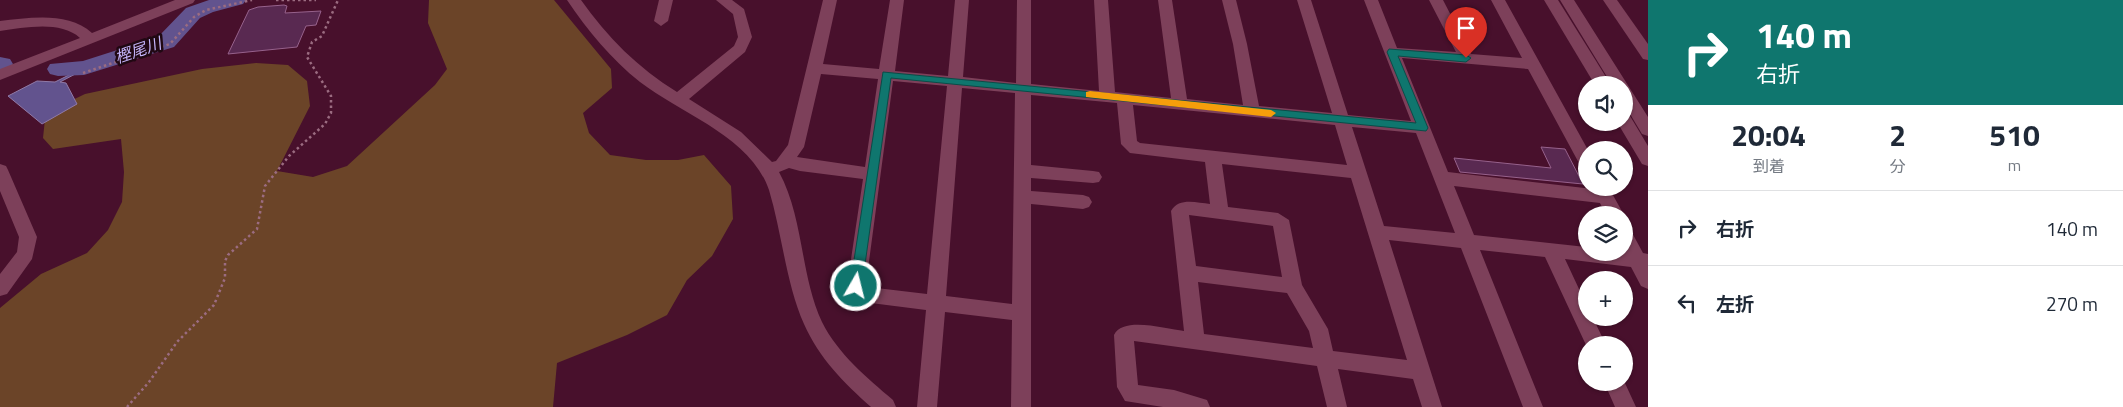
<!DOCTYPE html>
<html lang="ja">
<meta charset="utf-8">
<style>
:root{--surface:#fff;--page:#f6f6f7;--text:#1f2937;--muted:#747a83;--line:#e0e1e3}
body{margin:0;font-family:"Titillium Web","Noto Sans JP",sans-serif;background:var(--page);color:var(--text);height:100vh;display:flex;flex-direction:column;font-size:19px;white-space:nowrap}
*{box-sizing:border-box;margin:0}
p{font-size:16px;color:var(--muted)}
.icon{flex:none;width:28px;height:28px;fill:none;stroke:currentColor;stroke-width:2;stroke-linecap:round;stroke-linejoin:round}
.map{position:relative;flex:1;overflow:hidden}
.panel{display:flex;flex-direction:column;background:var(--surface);width:475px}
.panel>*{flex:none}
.top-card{background:#0f766e;color:#fff;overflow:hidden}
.fabs{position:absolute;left:1578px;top:76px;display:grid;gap:10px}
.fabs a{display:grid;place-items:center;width:55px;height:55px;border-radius:50%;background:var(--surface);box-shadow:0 1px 4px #0004;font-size:25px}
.pin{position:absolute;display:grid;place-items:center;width:42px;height:42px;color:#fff;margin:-51px -21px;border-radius:50% 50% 50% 0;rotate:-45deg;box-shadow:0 0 5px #0007}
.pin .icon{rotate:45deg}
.me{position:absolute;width:55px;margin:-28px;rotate:8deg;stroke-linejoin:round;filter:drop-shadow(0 0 4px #0008)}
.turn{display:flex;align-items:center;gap:18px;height:105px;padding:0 25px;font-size:22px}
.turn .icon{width:65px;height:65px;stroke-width:2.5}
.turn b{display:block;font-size:35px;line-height:42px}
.eta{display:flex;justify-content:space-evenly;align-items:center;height:85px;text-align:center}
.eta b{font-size:30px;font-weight:700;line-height:35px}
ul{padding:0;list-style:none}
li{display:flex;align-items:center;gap:15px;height:75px;padding:0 25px;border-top:1px solid var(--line)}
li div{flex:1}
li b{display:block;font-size:19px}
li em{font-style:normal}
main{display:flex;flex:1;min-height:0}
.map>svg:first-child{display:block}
</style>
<main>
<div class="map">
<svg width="1648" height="407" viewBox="0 0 1648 407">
<rect width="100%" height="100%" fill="#48102c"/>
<!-- green -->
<polygon fill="#6b4428" points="429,0 554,0 611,69 612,88 583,113 589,133 610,155 646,160 678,160 704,155 731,186 733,219 712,256 687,280 667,315 627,335 557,363 553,407 0,407 0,308 41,274 87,253 108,230 122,202 124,172 121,139 53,149 43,138 45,119 58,107 85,94 202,69 256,63 288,65 307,81 310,106 277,171 313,177 347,166 435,85 447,69 428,23"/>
<!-- water -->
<polygon fill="#62538e" stroke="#907aa7" points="79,70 81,71 60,82 66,83 77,104 42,124 8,96 37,81 55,82"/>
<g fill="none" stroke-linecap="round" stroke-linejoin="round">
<!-- river -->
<g fill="#62538e" fill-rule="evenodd">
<polygon points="209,0 246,0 243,4 213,12 200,18 174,47 84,75 58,76 50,74 47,69 50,64 83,61 158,37 186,8"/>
<polygon points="0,57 10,59 13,64 10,69 0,72"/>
</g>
</g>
<!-- building -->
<g fill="#592951" stroke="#97628c">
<polygon points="284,5 287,6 285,13 321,11 316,25 306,26 297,47 228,54 249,10 258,7"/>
<polygon points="1541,147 1565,149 1583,184 1460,172 1454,158 1551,168"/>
</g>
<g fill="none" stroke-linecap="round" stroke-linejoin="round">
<!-- path -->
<g stroke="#9b6c81" stroke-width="2.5" stroke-dasharray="2.5 3" stroke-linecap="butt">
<polyline points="276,0 316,0"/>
<polyline points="83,73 170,44 194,17 206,10 252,0"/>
<polyline points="127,407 149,382 177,342 214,305 225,278 225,261 228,255 257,229 265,186 289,156 325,124 331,113 331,96 307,57 312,42 322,36 338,0"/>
</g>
<!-- minor -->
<g fill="#7d405a" fill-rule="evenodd">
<path d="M175 0H195L193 3 0 80V69L80 38C60 20 24 28 0 31V21C29 18 68 11 92 33Z"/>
<path d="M567 0H581C607 37 638 68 677 92L734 46 738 37 733 14 716 0H732L744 9 752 37 745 52 689 99 741 132 772 162 776 161 788 145 823 0H837L823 64 879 69 890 0H904L895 71 948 76 955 0H969L963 77 1016 83 1017 0H1031V84L1099 91 1094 0H1108L1115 92 1171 98 1158 0H1172L1187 99 1243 105 1233 44 1222 0H1236L1247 44 1259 106 1332 113 1297 0H1311L1348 115 1411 121 1364 0H1378L1397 48 1456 52 1429 0H1443L1471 54 1522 58 1491 0H1505L1588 150H1586V167L1580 165 1528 69 1402 58 1448 172 1593 189 1609 188 1624 215H1606L1600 203 1454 186 1474 235 1586 247V252H1624V227L1630 229 1643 253 1648 254V289L1641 286 1631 267 1565 259 1586 304V318H1593L1606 345H1586L1545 257 1480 250 1543 407H1523L1461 248 1389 240 1442 407H1422L1413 379 1338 369 1347 407H1327L1317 366 1134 341 1138 385 1174 390 1207 400 1210 407H1163L1125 401 1117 387 1114 335C1123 316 1166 329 1184 331L1171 211C1179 197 1197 203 1210 204L1205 162 1130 153 1121 144 1117 103 1031 95V165L1093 171 1099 172 1102 177 1099 182 1093 183 1031 178V191L1083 195 1089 197 1092 202 1089 207 1083 209 1031 204V407H1011L1012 320 945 312 937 407H917L926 310 863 302 856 300 847 286 863 179 800 171 789 168 779 172C804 218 800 275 822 322 838 354 867 378 893 400L896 407H871C844 383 819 358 804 324 786 284 782 233 769 190 750 136 683 115 640 82 611 59 588 31 567 0ZM821 74 878 79 865 167 797 157 804 147ZM893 81 947 86 927 294 868 287 866 284ZM962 88 1015 93 1012 304 946 296ZM1133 105 1335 125 1347 165 1140 143 1137 141ZM1352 127 1416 133 1455 233 1384 226ZM1222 164 1351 178 1407 360 1333 351 1328 329 1302 285 1289 220 1278 213 1228 207ZM1189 215 1273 226 1282 277 1196 266ZM1198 282 1287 293 1309 331 1313 348 1204 334Z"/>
<polygon points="659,0 673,0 668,21 661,26 654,21"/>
<polygon points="1544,0 1558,0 1611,85 1595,85"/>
<polygon points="1560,0 1574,0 1648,117 1648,136 1642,134 1624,104 1624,85 1612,85"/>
<polygon points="1603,0 1617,0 1648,44 1648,60 1643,59"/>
<polygon points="1624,114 1630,116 1648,146 1648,166 1642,164 1617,122 1624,122"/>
<polygon points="0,164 6,166 8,170 37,237 32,259 7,294 0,296 0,274 17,252 19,237 0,191"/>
<polygon points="1624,381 1636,407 1615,407 1604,382 1624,382"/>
</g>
</g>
<!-- route -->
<polygon fill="#0f766e" stroke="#0a4d48" points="1389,49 1466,55 1471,58 1466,62 1398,56 1428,128 1426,131 891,78 862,286 856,291 850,286 883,72 1416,123 1387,52"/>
<!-- slow -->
<polygon fill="#f59e0b" points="1090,91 1271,110 1276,113 1271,117 1086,97 1086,92"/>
<g text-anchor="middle" stroke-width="5" stroke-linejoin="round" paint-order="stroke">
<!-- water labels -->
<g font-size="16" font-style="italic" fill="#c4b4fa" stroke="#200813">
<text transform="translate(138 50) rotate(-19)" y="6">樫尾川</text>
</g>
</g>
</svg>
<div class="fabs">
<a><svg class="icon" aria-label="sound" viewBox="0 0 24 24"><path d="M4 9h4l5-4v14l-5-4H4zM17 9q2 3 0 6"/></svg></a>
<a><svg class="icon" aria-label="search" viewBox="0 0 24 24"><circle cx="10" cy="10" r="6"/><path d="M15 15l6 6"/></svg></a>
<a><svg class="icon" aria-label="layers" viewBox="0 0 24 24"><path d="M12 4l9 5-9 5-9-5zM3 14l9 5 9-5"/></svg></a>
<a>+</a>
<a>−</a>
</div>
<div class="pin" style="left:1466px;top:58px;background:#d93025"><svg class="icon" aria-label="arrive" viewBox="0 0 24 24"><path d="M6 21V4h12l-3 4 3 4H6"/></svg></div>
<svg class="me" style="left:856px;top:286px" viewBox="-20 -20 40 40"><circle r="17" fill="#0f766e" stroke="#fff" stroke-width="3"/><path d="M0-11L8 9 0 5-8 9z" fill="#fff"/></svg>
</div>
<section class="panel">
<div class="top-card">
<div class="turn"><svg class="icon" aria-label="right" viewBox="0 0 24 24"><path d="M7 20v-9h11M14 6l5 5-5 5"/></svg><div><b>140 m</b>右折</div></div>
</div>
<div class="eta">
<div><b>20:04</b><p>到着</p></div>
<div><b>2</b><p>分</p></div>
<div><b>510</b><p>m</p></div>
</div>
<ul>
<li><svg class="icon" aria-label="right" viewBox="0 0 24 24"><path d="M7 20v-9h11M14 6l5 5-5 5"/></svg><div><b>右折</b></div><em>140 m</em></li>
<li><svg class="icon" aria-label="left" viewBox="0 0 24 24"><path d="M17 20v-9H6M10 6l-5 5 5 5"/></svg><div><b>左折</b></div><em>270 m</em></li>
</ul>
</section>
</main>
